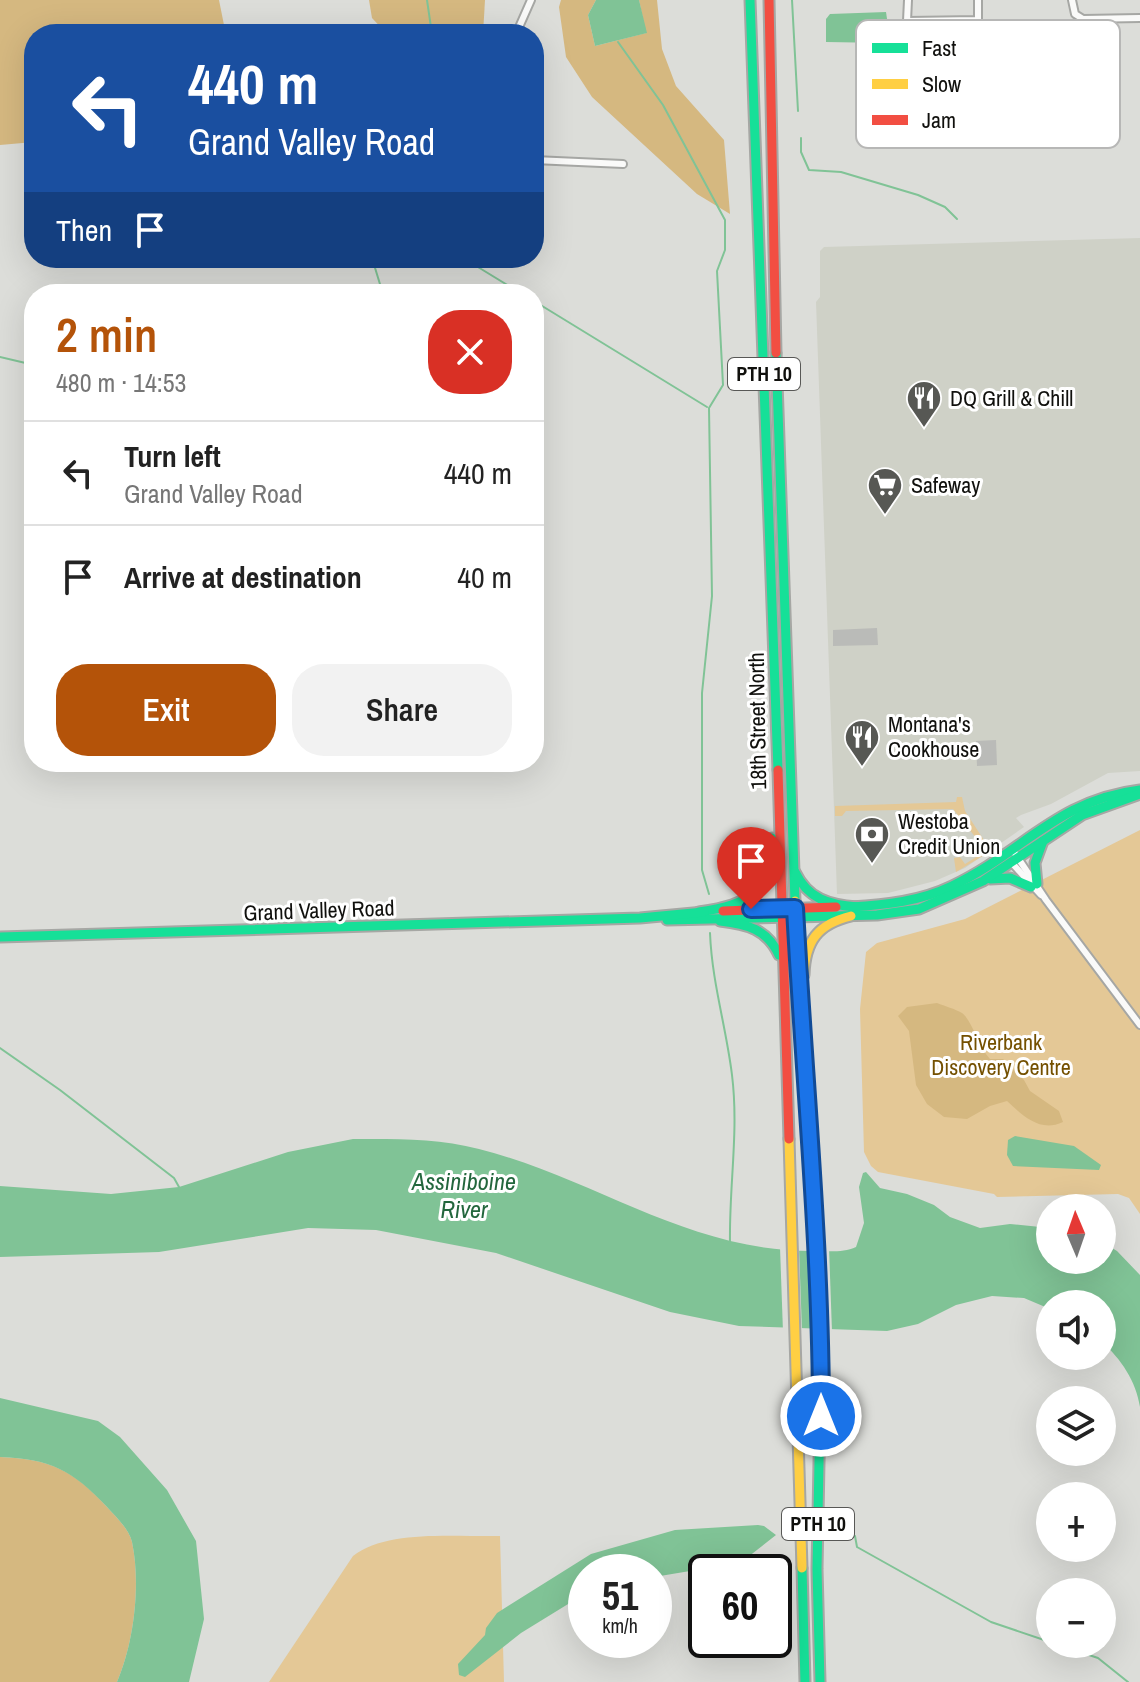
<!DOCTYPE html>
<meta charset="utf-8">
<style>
:root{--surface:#fff;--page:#f2f2f2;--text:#222;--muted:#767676;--line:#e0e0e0;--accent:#b45309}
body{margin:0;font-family:"Archivo Narrow",sans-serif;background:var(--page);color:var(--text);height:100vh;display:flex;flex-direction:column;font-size:30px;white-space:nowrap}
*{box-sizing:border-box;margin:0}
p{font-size:26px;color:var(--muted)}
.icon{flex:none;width:44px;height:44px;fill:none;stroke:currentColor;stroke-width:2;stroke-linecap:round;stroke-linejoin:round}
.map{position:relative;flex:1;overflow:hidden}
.sheet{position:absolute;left:24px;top:284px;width:520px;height:488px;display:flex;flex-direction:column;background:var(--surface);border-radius:32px;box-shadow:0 8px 32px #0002}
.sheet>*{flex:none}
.guide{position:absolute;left:24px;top:24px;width:520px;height:244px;border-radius:32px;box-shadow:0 8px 32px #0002;background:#1a4fa0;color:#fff;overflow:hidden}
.needle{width:52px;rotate:358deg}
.controls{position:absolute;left:1036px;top:1194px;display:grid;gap:16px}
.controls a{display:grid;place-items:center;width:80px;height:80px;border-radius:50%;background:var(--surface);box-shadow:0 8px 32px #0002;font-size:40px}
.speed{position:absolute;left:568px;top:1554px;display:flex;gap:16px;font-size:40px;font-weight:700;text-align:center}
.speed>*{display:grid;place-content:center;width:104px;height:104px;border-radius:50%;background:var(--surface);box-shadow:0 8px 32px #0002;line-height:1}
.speed small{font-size:20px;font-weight:400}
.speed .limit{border:4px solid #111;border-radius:12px;background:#fff;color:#111}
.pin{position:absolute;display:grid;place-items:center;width:68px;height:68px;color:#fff;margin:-82px -34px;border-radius:50% 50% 50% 0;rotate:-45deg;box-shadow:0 0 8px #0007}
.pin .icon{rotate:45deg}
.me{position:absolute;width:88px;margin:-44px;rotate:0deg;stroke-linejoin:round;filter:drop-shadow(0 0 6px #0008)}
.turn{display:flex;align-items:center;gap:28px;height:168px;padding:0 32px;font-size:36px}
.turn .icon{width:104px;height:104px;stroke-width:2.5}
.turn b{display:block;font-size:56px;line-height:68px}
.then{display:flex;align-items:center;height:76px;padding:0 32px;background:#0003;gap:16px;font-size:30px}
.round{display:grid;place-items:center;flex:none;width:84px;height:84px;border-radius:32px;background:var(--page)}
.overview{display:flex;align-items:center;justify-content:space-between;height:136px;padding:0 32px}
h1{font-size:48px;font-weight:600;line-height:60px;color:var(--accent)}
.button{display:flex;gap:16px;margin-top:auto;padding:16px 32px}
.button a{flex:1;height:92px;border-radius:32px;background:var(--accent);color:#fff;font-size:32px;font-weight:600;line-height:92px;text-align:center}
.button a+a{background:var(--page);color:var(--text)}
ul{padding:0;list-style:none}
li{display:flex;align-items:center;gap:24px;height:104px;padding:0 32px;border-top:2px solid var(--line)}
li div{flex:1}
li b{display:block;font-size:30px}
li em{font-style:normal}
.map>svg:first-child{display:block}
</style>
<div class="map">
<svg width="1140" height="1682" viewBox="0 0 1140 1682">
<rect width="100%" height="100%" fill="#dcddd9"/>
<!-- built -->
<polygon fill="#cfd1c7" points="1140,238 1140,771 1108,773 1051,804 1021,815 1016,818 1024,827 965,868 935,881 888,893 837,894 816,302 820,297 820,251 824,247"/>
<!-- green -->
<g fill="#e4c896">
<polygon points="957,797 962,797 965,811 991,851 956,872 954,858 960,857 965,864 978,856 974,848 980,843 953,809 846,811 842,816 835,816 835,806 956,802"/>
<polygon points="1140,830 1140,1214 1129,1198 1118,1194 997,1197 994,1194 878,1172 871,1166 864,1152 860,1009 866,952 877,943 965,919"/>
<path d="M500 1536 504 1682H269L353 1556C386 1529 457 1537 500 1536Z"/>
</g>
<!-- forest -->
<g fill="#d5b880">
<polygon points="0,0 219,0 224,25 218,34 34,34 34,142 0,145"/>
<polygon points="369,0 485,0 483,34 387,34 372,18"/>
<polygon points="561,0 596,0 588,15 595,46 646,33 639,0 657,0 662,49 676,86 724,140 730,214 697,194 592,97 566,57 559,7"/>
<path d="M937 1003C945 1006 955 1009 962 1013 972 1020 978 1046 990 1059H1003L1024 1080 1030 1091 1059 1111 1063 1122C1040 1133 1023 1116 1007 1101L990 1106 967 1119 944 1117 927 1104 916 1085 909 1031 898 1016 907 1007Z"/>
<path d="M0 1457C51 1459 73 1470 107 1507 116 1517 129 1529 132 1542 141 1584 134 1643 117 1682H0Z"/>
</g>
<!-- water -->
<g fill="#80c396">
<polygon points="596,0 639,0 647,33 595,46 588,15"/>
<polygon points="886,12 890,39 886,43 826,42 826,19 830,14"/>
<polygon points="1015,1136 1074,1146 1101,1165 1099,1170 1013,1166 1007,1155 1008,1140"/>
<path d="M353 1139C396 1139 437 1138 479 1149 597 1179 688 1252 814 1251 827 1251 843 1253 856 1247L864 1223 859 1187 863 1173 866 1172 880 1188 907 1194 934 1205 950 1217 980 1228 1010 1224 1050 1228V1260H1102V1242L1117 1251 1140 1275V1407C1136 1381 1121 1359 1102 1342V1304H1050V1309L1024 1298 992 1296 956 1305 918 1324 887 1331 739 1326 670 1312 496 1253 376 1230 308 1228 159 1252 0 1257V1186L111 1194 179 1187 288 1152Z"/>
<path d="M0 1398 98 1421 120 1437 167 1490 196 1541 204 1619 189 1682H117C134 1643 141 1584 132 1542 129 1529 116 1517 107 1507 72 1470 51 1459 0 1457Z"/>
<polygon points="758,1525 764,1526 776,1535 748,1557 750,1560 766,1563 771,1571 706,1573 696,1570 654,1577 654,1572 586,1572 586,1593 521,1633 465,1677 459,1675 458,1664 485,1635 486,1628 497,1613 591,1554 675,1530"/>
</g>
<!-- pier -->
<g fill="#dcddd9">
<polygon points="780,1247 799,1247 802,1332 783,1332"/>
<polygon points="810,1247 829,1247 832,1332 813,1332"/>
</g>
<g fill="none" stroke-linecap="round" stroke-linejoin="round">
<!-- stream -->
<g stroke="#80c396" stroke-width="2">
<polyline points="427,0 432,34"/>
<polyline points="792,0 798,111"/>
<polyline points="618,42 663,105 725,220 725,250 717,271 723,385 709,408 712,596 702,693 702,870 709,894"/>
<polyline points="801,138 801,152 809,170 841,172 918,195 945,207 957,219"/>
<polyline points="372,258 383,294"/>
<polyline points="471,258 473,264 522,294"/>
<polyline points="534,301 707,407"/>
<polyline points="0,357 34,365"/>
<path d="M710 933C712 983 726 1026 732 1075 739 1131 729 1186 730 1242"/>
<polyline points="0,1048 60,1090 174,1178 179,1187"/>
<polyline points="837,1533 855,1536 857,1547 991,1622 1050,1642"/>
<polyline points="1056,1644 1098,1658 1128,1682"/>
</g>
</g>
<!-- building -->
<g fill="#babbb8">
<polygon points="877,628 878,645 833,646 833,630"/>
<polygon points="996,740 997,765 977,766 976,741"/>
</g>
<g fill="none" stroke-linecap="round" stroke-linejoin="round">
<!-- street casing -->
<g stroke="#a6a7a4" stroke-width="10">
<g id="street">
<polyline points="908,0 907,21 978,20 978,0"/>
<polyline points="1072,0 1075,14 1083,19 1140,18"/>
<polyline points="516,34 531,0"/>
<polyline points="534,160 623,164"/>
<polyline points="1012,849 1046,900 1140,1025"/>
<polyline points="1011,862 1041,895"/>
</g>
</g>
<!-- fast casing -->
<g stroke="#a6a7a4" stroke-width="13">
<g id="fast">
<polyline points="750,0 778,770"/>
<polyline points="776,353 795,901"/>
<path d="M795 872C808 899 829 905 857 907"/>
<polyline points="990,879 1010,878 1031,887"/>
<polyline points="1037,884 1035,863 1043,841"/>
<path d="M851 907C886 905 921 901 952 886 1022 853 1057 800 1140 790"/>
<path d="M699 912C751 904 770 893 772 838"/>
<polyline points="667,920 877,915 919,909 983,881 1082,815 1140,794"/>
<path d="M720 921C747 924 767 929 779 955"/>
<polyline points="0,937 640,918 704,912"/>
<polyline points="802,1568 805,1682"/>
<polyline points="820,1682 817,1569 820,1409"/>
</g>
</g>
<!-- slow casing -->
<g stroke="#a6a7a4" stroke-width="13">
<g id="slow">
<path d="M795 901C801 1070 824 1239 820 1409"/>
<path d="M804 975C805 941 818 924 851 916"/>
<polyline points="789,1139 802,1568"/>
</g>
</g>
<!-- jam casing -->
<g stroke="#a6a7a4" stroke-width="13">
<g id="jam">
<polyline points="769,0 776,353"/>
<polyline points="778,770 789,1139"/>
<polyline points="723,911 836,907"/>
</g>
</g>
<!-- street -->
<use href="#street" stroke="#fafaf9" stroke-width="6"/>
<!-- fast -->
<use href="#fast" stroke="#16e098" stroke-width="9"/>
<!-- slow -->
<use href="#slow" stroke="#ffcf43" stroke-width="9"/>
<!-- jam -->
<use href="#jam" stroke="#f24e42" stroke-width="9"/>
</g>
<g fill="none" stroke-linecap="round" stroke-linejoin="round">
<!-- route casing -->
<g stroke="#114b97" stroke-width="20">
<path id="route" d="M751 909 795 908C804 1078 821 1247 821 1416"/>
</g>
<!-- route -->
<use href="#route" stroke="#1a73e8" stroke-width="14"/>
</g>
<!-- icons -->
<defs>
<g id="restaurant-pin" transform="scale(1.8)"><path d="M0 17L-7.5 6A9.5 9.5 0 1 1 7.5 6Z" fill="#575854" stroke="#fff"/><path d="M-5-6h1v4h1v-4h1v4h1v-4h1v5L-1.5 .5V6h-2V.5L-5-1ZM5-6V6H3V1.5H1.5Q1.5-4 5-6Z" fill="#fff"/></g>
<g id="supermarket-pin" transform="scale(1.8)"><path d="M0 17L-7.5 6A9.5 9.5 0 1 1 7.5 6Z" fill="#575854" stroke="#fff"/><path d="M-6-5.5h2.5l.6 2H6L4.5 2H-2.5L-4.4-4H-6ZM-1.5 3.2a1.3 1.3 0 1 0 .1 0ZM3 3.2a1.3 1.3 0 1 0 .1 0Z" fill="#fff"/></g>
<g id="bank-pin" transform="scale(1.8)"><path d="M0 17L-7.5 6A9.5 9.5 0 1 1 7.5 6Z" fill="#575854" stroke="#fff"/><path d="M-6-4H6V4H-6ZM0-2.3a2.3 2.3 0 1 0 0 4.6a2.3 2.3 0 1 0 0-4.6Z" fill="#fff"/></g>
</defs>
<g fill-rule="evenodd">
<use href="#restaurant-pin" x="924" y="398"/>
<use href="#supermarket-pin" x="885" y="485"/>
<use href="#restaurant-pin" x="862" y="737"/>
<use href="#bank-pin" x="872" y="834"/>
</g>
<g text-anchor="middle" stroke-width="6" stroke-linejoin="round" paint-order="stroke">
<!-- shield labels -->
<g fill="#fff" stroke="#585856" stroke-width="2">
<rect x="728" y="358" width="72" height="32" rx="6"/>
<rect x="782" y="1508" width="72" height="32" rx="6"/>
</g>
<g font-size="20" font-weight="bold" fill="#10100d">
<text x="764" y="381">PTH 10</text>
<text x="818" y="1531">PTH 10</text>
</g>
<!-- poi labels -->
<g font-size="22" fill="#10100d" stroke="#fff" text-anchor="start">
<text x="950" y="406">DQ Grill &amp; Chill</text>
<text x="911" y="493">Safeway</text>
<text x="888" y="732">Montana's<tspan x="888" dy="25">Cookhouse</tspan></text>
<text x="898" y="829">Westoba<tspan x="898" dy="25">Credit Union</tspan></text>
</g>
<!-- street labels -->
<g font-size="22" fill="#10100d" stroke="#fff">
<text transform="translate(757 721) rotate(-91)" y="8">18th Street North</text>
<text transform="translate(319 910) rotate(-2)" y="8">Grand Valley Road</text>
</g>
<!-- park labels -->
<g font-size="22" fill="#745000" stroke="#fff">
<text x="1001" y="1050">Riverbank<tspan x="1001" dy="25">Discovery Centre</tspan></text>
</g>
<!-- water labels -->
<g font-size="24" font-style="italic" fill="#23673d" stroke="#fff">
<text x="464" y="1190">Assiniboine<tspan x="464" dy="28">River</tspan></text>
</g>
</g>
<!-- legend -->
<rect x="856" y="20" width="264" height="128" rx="12" fill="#fff" stroke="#b7b7b6" stroke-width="2"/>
<rect x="872" y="43" width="36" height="10" fill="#16e098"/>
<rect x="872" y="79" width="36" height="10" fill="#ffcf43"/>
<rect x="872" y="115" width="36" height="10" fill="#f24e42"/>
<g font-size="22" fill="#10100d">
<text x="922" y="56">Fast</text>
<text x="922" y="92">Slow</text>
<text x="922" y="128">Jam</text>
</g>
</svg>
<div class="controls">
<a><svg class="needle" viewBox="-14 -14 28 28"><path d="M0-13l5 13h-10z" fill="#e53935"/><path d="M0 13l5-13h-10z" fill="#767676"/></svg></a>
<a><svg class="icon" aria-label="sound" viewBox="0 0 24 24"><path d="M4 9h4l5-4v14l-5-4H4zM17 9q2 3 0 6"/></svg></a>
<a><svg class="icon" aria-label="layers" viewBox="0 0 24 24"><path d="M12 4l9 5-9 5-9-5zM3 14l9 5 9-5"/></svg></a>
<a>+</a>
<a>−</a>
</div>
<div class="speed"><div>51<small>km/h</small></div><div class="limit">60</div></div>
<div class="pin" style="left:751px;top:909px;background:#d93025"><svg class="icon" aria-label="arrive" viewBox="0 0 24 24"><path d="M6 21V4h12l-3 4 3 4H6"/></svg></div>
<svg class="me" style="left:821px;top:1416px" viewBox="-20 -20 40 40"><circle r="17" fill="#1a73e8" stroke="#fff" stroke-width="3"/><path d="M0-11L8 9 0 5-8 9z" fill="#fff"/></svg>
<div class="guide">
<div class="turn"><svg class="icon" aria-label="left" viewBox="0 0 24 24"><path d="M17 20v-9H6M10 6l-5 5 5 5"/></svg><div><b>440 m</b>Grand Valley Road</div></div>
<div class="then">Then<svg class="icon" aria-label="arrive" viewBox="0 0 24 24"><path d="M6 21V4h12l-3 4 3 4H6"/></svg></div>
</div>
<section class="sheet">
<div class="overview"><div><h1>2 min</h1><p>480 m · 14:53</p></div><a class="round" style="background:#d93025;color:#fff"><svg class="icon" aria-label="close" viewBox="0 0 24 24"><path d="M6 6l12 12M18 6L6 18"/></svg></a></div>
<ul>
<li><svg class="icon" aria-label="left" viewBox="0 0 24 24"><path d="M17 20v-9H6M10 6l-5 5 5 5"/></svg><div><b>Turn left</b><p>Grand Valley Road</p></div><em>440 m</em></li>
<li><svg class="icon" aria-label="arrive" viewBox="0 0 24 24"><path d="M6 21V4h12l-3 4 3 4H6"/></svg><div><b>Arrive at destination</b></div><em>40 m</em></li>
</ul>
<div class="button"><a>Exit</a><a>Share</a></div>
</section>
</div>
